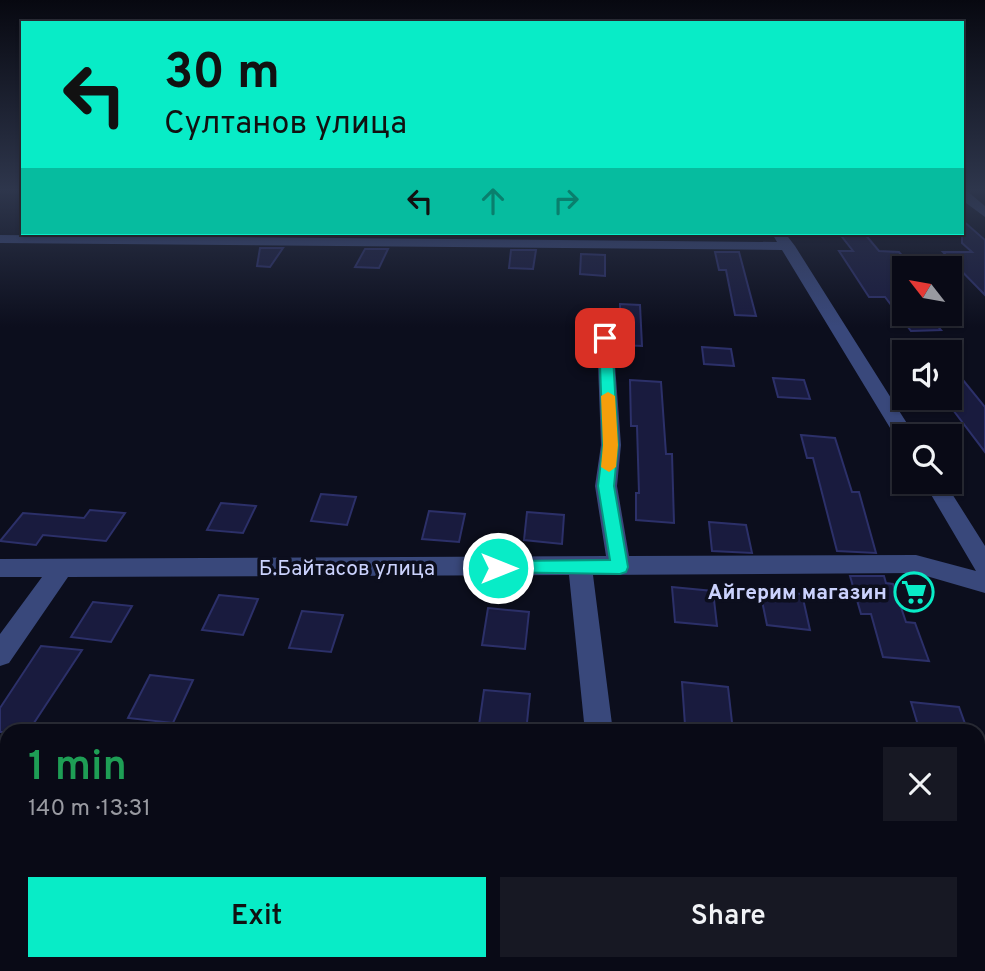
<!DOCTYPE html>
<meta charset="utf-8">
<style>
:root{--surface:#090a16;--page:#171823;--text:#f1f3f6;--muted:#999aa1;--line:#292b35;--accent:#08ecc7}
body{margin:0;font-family:Overpass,sans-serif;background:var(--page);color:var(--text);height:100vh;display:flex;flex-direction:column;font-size:26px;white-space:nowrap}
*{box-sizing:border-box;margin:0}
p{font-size:23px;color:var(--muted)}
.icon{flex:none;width:38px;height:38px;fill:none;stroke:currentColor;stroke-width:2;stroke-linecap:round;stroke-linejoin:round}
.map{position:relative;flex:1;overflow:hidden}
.panel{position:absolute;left:0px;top:724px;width:985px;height:247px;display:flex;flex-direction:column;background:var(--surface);border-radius:21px 21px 0 0;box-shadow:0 2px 5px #0004,0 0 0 2px var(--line)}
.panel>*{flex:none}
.top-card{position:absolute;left:21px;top:21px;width:943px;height:214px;border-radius:0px;box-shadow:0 2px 5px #0004,0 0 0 2px var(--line);background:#08ecc7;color:#111;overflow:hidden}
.needle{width:46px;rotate:301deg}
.tools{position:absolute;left:892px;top:256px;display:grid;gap:14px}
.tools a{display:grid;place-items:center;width:70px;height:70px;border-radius:0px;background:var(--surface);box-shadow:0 2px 5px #0004,0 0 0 2px var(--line);font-size:35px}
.pin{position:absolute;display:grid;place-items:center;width:60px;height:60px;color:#fff;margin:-30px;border-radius:14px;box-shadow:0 4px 10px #0006}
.me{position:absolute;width:77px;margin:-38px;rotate:90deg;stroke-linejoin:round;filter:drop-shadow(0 0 5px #0008)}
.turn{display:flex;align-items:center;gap:24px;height:147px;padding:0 28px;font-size:32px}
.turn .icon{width:91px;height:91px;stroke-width:2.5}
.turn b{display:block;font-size:49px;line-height:60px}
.lanes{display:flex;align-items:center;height:66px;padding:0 28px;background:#0003;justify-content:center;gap:35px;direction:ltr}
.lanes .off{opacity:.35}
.round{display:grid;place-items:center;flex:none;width:74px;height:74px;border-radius:0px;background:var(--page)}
.head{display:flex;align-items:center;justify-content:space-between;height:119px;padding:0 28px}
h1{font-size:42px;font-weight:600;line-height:52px;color:#1e9e55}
.action{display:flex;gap:14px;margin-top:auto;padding:14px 28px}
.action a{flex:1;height:80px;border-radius:0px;background:var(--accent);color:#111;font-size:28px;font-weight:600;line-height:80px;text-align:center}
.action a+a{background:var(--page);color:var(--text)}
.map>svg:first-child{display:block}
</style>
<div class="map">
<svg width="985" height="971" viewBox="0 0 985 971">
<rect width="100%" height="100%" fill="#0c0e1d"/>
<!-- building -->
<g fill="#191b3e" stroke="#2c3069" stroke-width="2">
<polygon points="962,220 985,240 985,295 943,252 972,252 962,243"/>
<polygon points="839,233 864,233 879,251 899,252 905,259 905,313 927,313 941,330 911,331 885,297 869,297 839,251 853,251"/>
<polygon points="260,248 283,248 270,267 257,266"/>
<polygon points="365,249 388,249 379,268 355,267"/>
<polygon points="511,250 536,250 533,269 509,268"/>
<polygon points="715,252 739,252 756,316 735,315 726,270 719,270"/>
<polygon points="581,254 605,255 605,276 580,274"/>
<polygon points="620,304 640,305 642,346 621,345"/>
<polygon points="702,347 731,349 734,366 704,364"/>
<polygon points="950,364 985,407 985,452 950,406"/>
<polygon points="773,378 804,380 810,399 778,397"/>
<polygon points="630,380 661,382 666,454 672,454 674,523 636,520 636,493 639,493 637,426 631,426"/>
<polygon points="801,435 835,438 852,492 859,492 876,553 837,551 813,458 807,458"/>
<polygon points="321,494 356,497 347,525 311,521"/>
<polygon points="221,503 256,506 243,533 207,530"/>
<polygon points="90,510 125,513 106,541 43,535 36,545 0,541 23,513 84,518"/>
<polygon points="429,511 465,514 459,542 422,539"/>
<polygon points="527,512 564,515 562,544 524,540"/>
<polygon points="709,522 746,525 752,553 712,551"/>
<polygon points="850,576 884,576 886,583 893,584 906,622 915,623 929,661 883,657 871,614 861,614"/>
<polygon points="672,587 713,591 717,626 675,622"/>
<polygon points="760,591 802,594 810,630 767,625"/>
<polygon points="219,595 258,599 243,635 202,630"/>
<polygon points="93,602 132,606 111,642 71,637"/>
<polygon points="488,608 529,612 525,649 482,645"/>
<polygon points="302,611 343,615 331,652 289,648"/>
<polygon points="41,646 82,650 28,732 0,732 0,708"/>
<polygon points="150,675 193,680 173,723 128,718"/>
<polygon points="682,682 728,687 733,731 685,725"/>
<polygon points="484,690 530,694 526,732 478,732"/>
<polygon points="911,702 959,707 968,732 920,732"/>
</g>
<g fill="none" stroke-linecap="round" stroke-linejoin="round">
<!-- minor -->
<g fill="#39487b" fill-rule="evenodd">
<polygon points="962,191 967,191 985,206 985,217 962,200"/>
<polygon points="775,233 785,233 795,246 915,436 905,436 905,442 898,441 782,250 0,243 0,235 777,242 773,235"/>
<polygon points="605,333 613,338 621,445 617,486 629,556 916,555 976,571 923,481 944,481 985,546 985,593 916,573 593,575 613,732 585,732 569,575 68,577 9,663 0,666 0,634 42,577 0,577 0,559 606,556 595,486 601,445 597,338"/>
<polygon points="604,964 639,964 640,971 604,971"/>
</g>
</g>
<!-- sky -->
<linearGradient id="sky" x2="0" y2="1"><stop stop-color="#070810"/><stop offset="0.58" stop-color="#2e364c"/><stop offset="1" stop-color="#2e364c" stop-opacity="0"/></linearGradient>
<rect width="985" height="327" fill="url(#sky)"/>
<!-- route -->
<polygon fill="#08ecc7" stroke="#059981" stroke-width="2" points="605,334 612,338 618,445 614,486 628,567 626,572 620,574 492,572 489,568 492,563 498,561 610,560 598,486 603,445 599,338"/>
<!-- slow -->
<polygon fill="#f59e0b" points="608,392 615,396 618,445 616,467 609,472 601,467 603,445 601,396"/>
<!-- icons -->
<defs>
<g id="supermarket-ring" transform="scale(2.0125)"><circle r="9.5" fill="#0c0e1d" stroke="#08ecc7" stroke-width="1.5"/><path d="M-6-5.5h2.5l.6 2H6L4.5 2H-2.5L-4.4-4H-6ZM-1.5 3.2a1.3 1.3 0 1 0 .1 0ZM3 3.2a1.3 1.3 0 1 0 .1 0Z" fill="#08ecc7"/></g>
</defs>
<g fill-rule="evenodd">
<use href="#supermarket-ring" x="914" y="592"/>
</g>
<g text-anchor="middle" stroke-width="7" stroke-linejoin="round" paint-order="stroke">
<!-- street labels -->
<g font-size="21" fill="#cbd2fd" stroke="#0c0e1d">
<text x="347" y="575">Б.Байтасов улица</text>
</g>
<!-- poi labels -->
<g font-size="21" font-weight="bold" fill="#cbd2fd" stroke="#0c0e1d" text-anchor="end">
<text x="887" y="599">Айгерим магазин</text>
</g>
</g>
</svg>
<div class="tools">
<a><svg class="needle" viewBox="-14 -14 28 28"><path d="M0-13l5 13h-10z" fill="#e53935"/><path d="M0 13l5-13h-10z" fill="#999aa1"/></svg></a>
<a><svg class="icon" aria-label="sound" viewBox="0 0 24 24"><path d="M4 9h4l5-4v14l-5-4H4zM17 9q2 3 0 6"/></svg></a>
<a><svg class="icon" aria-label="search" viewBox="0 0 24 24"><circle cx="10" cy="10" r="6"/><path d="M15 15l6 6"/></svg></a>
</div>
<div class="pin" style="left:605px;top:338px;background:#d93025"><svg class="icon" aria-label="arrive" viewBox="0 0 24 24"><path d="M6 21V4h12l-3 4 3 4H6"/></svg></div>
<svg class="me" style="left:498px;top:568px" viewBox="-20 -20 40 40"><circle r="17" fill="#08ecc7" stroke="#fff" stroke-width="3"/><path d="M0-11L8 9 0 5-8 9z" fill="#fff"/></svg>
<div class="top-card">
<div class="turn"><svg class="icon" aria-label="left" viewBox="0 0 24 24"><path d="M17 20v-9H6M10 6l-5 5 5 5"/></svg><div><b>30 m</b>Султанов улица</div></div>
<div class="lanes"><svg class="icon" aria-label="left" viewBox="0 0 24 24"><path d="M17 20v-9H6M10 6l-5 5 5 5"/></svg><svg class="icon off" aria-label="ahead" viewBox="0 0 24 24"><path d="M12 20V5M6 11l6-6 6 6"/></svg><svg class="icon off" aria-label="right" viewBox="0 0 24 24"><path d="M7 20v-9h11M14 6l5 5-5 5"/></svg></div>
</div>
<section class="panel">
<div class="head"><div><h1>1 min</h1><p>140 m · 13:31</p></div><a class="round"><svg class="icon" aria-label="close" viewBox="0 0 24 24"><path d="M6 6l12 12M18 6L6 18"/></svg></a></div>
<div class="action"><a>Exit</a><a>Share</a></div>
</section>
</div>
